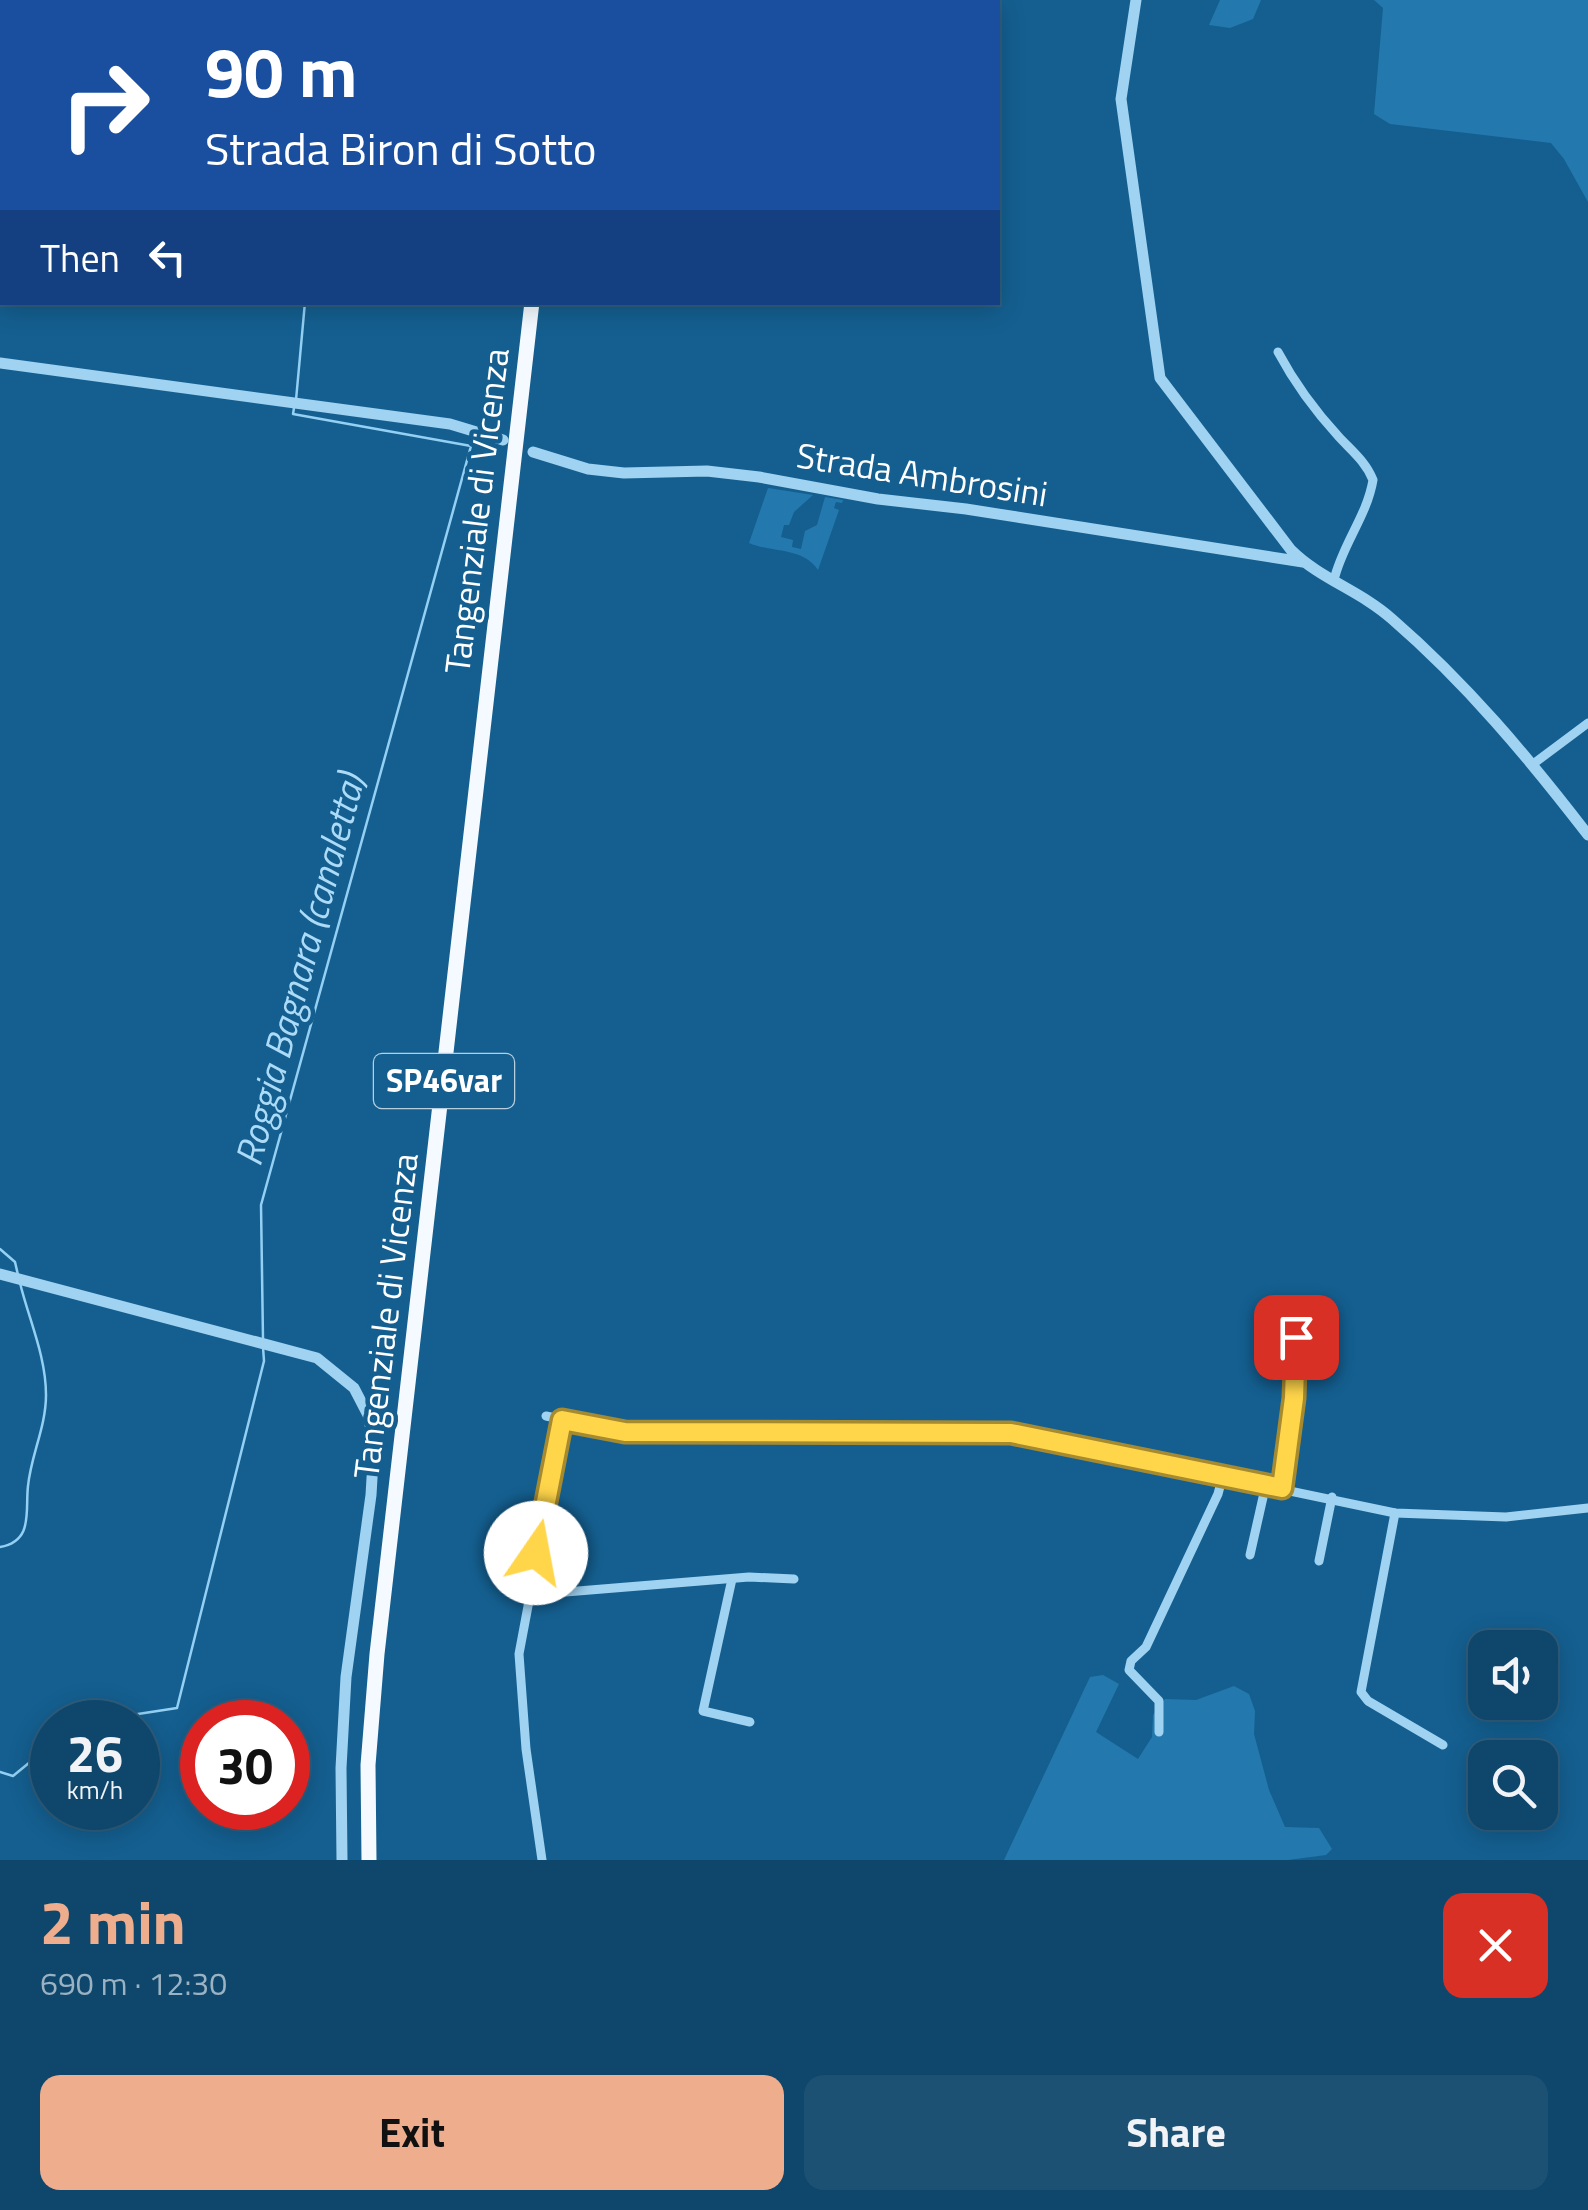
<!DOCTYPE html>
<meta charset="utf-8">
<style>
:root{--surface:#0f476c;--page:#1d5174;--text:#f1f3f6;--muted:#9bb2c2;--line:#2f5f7f;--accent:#eead8d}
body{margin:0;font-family:"Titillium Web",sans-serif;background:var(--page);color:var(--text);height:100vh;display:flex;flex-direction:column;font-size:38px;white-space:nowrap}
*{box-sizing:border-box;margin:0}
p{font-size:32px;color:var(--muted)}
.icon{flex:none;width:55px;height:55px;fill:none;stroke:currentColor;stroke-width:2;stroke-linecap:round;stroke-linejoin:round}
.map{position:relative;height:1860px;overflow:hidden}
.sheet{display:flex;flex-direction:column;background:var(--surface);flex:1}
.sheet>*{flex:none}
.hud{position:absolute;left:0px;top:0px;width:1000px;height:305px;box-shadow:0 5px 25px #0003,0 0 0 2px var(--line);background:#1a4fa0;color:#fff;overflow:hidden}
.buttons{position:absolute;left:1468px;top:1630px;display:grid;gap:20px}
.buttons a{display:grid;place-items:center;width:90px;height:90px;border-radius:20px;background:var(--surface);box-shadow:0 5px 25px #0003,0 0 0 2px var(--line);font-size:50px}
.speed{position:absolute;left:30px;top:1700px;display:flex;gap:20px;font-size:50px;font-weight:700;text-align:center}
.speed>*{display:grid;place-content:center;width:130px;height:130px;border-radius:50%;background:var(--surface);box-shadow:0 5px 25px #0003,0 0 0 2px var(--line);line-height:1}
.speed small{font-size:25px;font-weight:400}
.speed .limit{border:15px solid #d22;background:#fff;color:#111}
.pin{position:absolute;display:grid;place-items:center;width:85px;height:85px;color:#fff;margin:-42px;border-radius:20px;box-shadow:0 5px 15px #0006}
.me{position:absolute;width:110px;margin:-55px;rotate:12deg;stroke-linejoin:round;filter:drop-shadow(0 0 8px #0008)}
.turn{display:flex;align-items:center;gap:35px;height:210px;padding:0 40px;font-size:45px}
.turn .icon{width:130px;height:130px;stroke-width:2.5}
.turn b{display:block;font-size:70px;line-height:85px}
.then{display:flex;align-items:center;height:95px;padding:0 40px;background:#0003;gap:20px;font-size:38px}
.round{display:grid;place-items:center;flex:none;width:105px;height:105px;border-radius:20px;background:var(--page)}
.head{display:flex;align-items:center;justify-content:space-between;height:170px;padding:0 40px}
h1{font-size:60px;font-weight:700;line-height:75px;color:var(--accent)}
.action{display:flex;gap:20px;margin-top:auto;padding:20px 40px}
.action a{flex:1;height:115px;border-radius:20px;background:var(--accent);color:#111;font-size:40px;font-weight:700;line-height:115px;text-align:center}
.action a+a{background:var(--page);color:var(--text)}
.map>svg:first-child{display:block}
</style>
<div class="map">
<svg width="1588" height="1860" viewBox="0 0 1588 1860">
<rect width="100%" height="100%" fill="#145f90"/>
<!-- green -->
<g fill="#2379ad">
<polygon points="1220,0 1261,0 1253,19 1230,28 1209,25"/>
<polygon points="1374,0 1588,0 1588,202 1564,159 1551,143 1390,124 1374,114 1383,8"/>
<path d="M768 488 813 495 794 512 789 525H784L781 537 793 540 792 547 801 549 805 531 817 525 825 497 843 500 842 503 836 502 834 508 839 510 818 570C803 547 772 553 749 543Z"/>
<polygon points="1103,1675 1119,1684 1096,1732 1138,1759 1152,1737 1153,1715 1165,1699 1196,1700 1234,1686 1249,1694 1255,1711 1254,1734 1269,1790 1285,1827 1319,1828 1332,1849 1326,1855 1288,1860 1004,1860 1090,1677"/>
</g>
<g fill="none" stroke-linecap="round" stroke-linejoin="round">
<!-- stream -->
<g stroke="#93d0f4" stroke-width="2.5">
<polyline points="424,2 425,0"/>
<polyline points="296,400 305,302"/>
<polyline points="0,1249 15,1262 18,1275"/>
<polyline points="263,1339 261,1205 471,446 293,414 294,408"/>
<path d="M0 1547C34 1541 25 1511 28 1486 31 1455 46 1427 46 1395 46 1356 29 1320 20 1283"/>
<polyline points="86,1722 177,1708 264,1361 263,1347"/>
<polyline points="0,1772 13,1776 52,1744"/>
</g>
<!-- minor -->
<g stroke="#a0d2f1" stroke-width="9">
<path d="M1278 352C1294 382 1316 412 1339 437 1352 451 1366 462 1373 480 1367 516 1342 545 1334 580"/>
<polyline points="1533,764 1588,723"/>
<polyline points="546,1416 625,1432 1011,1433 1395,1513 1506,1517 1588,1508"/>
<polyline points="1282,1488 1293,1398 1296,1337"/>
<polyline points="1395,1513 1361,1692 1368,1701 1443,1745"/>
<polyline points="1250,1555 1266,1484"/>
<polyline points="1319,1561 1332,1497"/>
<polyline points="732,1579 703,1711 750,1722"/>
<polyline points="529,1595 749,1577 794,1579"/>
<polyline points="1159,1732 1159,1701 1129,1670 1131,1661 1146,1647 1218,1494 1223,1475"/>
<polyline points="542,1860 526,1749 519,1654 563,1420"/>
</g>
<!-- tertiary -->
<g stroke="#a0d2f1" stroke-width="11">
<path d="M1136 0 1121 99 1160 378 1291 550C1320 579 1361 591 1392 619 1466 683 1528 757 1588 835"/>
<polyline points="0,363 450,424 503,440"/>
<polyline points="533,452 588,469 624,473 707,471 759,477 878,499 966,509 1303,562"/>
<polyline points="0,1274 317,1358 354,1388 368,1415 374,1444 371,1495 346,1677 341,1768 342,1860"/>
</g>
<!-- trunk -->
<g stroke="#f4faff" stroke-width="15">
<polyline points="570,2 570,0"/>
<polyline points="369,1860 368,1765 377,1654 532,302"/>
</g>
</g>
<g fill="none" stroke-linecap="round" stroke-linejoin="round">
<!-- route casing -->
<g stroke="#a68a30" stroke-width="25">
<polyline id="route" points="536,1553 562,1420 625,1432 1011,1433 1282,1488 1294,1398 1296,1337"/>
</g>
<!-- route -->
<use href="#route" stroke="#ffd54a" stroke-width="18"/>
</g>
<g text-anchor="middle" stroke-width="9" stroke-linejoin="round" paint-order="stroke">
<!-- shield labels -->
<rect fill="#145f90" stroke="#b8cfde" stroke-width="2.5" x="374" y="1054" width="140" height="54" rx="8"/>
<g font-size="32" font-weight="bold" fill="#fff">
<text x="444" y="1092">SP46var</text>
</g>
<!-- street labels -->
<g font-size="35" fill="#fff" stroke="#145f90">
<text transform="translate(922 475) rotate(9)" y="12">Strada Ambrosini</text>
<text transform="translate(477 511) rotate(-83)" y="12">Tangenziale di Vicenza</text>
<text transform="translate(386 1316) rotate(-83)" y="12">Tangenziale di Vicenza</text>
</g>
<!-- water labels -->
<g font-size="38" font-style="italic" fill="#acdbf8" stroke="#145f90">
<text transform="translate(300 970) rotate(-75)" y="13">Roggia Bagnara (canaletta)</text>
</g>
</g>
</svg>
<div class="buttons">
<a><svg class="icon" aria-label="sound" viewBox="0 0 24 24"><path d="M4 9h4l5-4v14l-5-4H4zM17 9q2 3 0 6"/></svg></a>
<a><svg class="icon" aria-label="search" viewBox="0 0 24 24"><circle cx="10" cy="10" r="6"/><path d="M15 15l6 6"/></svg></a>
</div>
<div class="speed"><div>26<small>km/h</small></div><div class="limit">30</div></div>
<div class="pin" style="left:1296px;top:1337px;background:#d93025"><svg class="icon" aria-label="arrive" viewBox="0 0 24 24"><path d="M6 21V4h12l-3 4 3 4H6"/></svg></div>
<svg class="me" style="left:536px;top:1553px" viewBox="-20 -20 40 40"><circle r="19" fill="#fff"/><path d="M0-13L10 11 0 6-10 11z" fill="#ffd54a"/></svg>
<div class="hud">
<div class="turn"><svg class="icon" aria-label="right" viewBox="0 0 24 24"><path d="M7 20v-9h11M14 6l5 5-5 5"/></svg><div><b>90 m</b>Strada Biron di Sotto</div></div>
<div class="then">Then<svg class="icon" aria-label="left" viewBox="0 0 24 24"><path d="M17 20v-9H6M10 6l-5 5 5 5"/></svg></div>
</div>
</div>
<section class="sheet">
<div class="head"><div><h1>2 min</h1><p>690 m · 12:30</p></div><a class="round" style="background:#d93025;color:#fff"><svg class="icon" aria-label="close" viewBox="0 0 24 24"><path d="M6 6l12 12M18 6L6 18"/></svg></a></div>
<div class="action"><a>Exit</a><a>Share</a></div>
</section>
